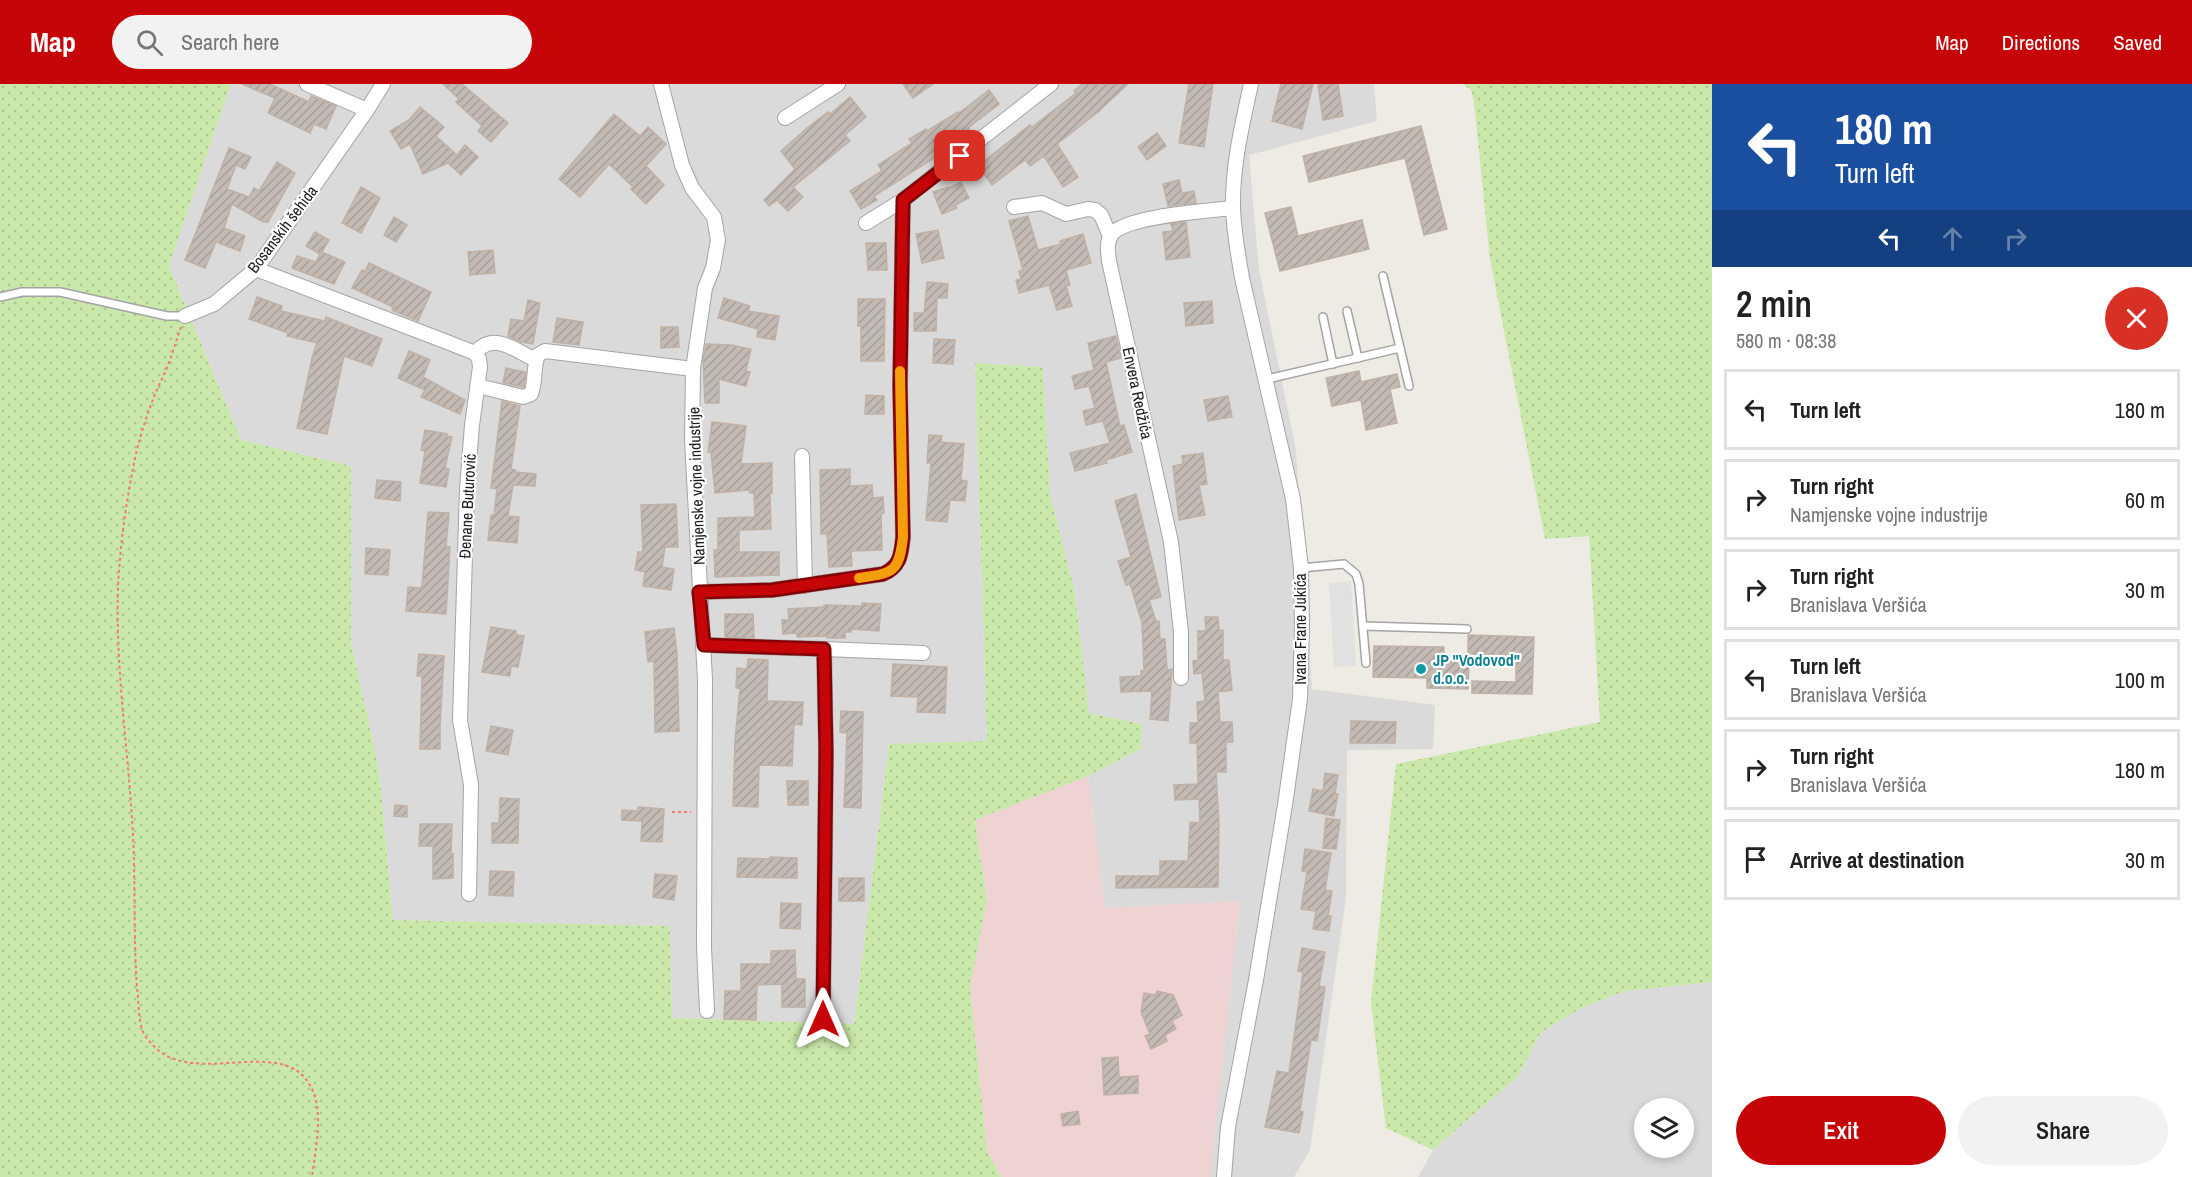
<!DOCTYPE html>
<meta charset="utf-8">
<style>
:root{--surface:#fff;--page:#f2f2f2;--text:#222;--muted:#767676;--line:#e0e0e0;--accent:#c60508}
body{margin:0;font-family:"Archivo Narrow",sans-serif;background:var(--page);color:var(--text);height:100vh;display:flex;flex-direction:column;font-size:22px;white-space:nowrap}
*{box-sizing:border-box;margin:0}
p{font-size:20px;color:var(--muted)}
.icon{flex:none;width:33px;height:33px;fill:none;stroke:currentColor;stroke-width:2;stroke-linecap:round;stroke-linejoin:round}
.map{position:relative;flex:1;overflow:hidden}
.details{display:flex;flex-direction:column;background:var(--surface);width:480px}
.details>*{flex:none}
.guide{background:#1a4fa0;color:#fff;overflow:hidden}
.buttons{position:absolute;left:1634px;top:1014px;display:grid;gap:12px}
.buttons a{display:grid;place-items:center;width:60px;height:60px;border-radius:50%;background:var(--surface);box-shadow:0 3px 9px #0003;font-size:30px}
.pin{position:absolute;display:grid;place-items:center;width:51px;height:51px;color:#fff;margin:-26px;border-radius:12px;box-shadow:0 3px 9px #0006}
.me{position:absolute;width:66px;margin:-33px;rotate:0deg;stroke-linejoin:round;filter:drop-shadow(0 0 4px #0008)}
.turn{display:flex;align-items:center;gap:21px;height:126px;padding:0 24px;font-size:27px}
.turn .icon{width:78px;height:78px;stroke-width:2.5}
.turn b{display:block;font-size:42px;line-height:51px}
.lanes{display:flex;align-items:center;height:57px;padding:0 24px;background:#0003;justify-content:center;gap:30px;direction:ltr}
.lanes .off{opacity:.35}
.round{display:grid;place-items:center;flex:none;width:63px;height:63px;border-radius:32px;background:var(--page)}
.headline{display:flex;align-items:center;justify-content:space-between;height:102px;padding:0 24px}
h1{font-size:36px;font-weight:600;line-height:45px}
.cta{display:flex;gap:12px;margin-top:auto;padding:12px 24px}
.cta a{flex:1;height:69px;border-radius:36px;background:var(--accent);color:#fff;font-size:24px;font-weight:600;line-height:69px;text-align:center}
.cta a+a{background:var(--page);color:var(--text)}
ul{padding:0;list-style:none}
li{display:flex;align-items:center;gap:18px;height:81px;margin:0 12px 9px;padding:0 12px;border:3px solid var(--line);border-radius:0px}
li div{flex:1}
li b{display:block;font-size:22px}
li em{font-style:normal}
header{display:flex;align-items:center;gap:36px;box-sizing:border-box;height:84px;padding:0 30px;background:var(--accent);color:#fff}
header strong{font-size:28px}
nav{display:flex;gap:33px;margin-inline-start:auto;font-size:21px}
.search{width:420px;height:54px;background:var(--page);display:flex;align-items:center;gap:15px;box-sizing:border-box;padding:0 21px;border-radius:33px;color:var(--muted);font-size:22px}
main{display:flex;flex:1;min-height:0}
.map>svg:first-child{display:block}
</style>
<header>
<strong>Map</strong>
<div class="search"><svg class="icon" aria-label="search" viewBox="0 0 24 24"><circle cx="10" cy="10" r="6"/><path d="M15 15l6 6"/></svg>Search here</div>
<nav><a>Map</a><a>Directions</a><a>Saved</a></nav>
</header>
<main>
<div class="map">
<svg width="1712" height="1093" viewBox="0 0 1712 1093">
<defs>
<pattern id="grass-dots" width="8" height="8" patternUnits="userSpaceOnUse" patternTransform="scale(1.5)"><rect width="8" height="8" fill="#cae8aa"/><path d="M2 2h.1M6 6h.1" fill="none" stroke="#adc792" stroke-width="1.8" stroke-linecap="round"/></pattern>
<pattern id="building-hatch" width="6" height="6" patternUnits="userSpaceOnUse" patternTransform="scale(1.5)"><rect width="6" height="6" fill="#c3bab3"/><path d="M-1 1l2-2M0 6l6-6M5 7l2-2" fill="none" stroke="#a79f9a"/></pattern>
</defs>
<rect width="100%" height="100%" fill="#eeebe4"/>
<!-- residential -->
<g fill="#dbdada" fill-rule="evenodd">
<polygon points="231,0 1374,0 1377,37 1249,71 1259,186 1296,366 1312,605 1435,621 1433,665 1347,666 1346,814 1310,1066 1294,1093 1210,1093 1240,817 1105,824 1088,692 1141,665 1142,640 1089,630 1075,509 1050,410 1043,283 975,279 987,658 889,660 854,940 672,934 670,842 393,836 379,685 351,558 351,382 241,356 169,182"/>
<path d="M1712 898V1093H1418L1433 1066 1518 992 1541 948 1583 923 1625 907ZM1644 1024H1683V1064H1644Z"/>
</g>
<!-- commercial -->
<polygon fill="#efd3d3" points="1088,692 1105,824 1240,817 1210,1093 1001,1093 987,1067 970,903 987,816 975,736"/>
<!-- grass -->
<g fill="url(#grass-dots)">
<polygon points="0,0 231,0 169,182 241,356 351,382 351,558 379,685 393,836 670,842 672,934 854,940 889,660 987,657 975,279 1043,283 1050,410 1075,509 1089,629 1142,640 1141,665 1088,692 975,736 987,816 970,903 987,1067 1001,1093 0,1093"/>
<polygon points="1463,0 1712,0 1712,898 1625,907 1583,923 1541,948 1518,992 1433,1066 1386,1044 1371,919 1396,680 1600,638 1589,452 1545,455 1490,175 1474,18 1471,6"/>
</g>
<!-- parking -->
<polygon fill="#e1e1e1" points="1351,497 1356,582 1334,583 1329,499"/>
<!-- building -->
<g fill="url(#building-hatch)" stroke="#c0b1a6" stroke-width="1.5">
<polygon points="242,0 270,0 309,18 311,12 336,22 326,45 314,40 310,49 268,29 275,14"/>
<polygon points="443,0 462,0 508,39 491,58 478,47 482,42 456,18 459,15"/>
<polygon points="903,0 933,0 913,14"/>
<polygon points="1082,0 1128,0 1098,28 1057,60 1078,93 1063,103 1044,72 1030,82 1025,76 992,101 978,82 1030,41 1032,43 1076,9 1074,7"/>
<polygon points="1189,0 1213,0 1204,63 1179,59"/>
<polygon points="1281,0 1313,0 1302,45 1272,37"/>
<polygon points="1318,0 1338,0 1343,32 1323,36"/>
<polygon points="989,6 999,20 968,44 969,45 939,65 942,69 874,112 877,116 861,125 850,107 882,87 878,81 912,59 909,55 926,45 927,47 958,28 959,29"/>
<polygon points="850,13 866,33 845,51 850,57 793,103 803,113 788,127 777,116 769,122 764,116 795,85 781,67 807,44 828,28 830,30"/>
<polygon points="420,23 444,43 436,52 457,71 465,61 478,73 461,91 448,79 423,90 410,60 401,65 390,47 409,36"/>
<polygon points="614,30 640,52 648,43 666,60 646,82 664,101 646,120 631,105 633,103 609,80 580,113 559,95"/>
<polygon points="1421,42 1447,145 1424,151 1405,74 1309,98 1303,72"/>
<polygon points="1157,49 1166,62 1147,76 1138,63"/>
<polygon points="229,64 251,73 245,85 236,81 227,105 249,113 254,104 259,107 277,78 295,89 268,138 263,138 232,120 224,144 245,152 240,167 216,158 205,184 185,176"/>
<polygon points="1179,96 1182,109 1194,107 1196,119 1168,122 1163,100"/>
<polygon points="961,98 969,114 955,121 957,124 942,130 933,108 948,103 949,104"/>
<polygon points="361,103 380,114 361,149 342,139"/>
<polygon points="1291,123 1298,152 1362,136 1369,165 1280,187 1265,129"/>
<polygon points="1028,132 1038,166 1061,160 1060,157 1083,150 1091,179 1066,186 1070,201 1066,202 1072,222 1057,226 1049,201 1019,209 1016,196 1021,195 1019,187 1023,186 1009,137"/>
<polygon points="394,133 407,141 396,158 384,151"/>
<polygon points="1186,138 1190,173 1166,176 1163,148 1173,147 1171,140"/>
<polygon points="938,146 944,174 922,179 916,150"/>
<polygon points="315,148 329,156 322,168 345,178 334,200 292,184 297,172 316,178 320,170 306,162"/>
<polygon points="866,159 886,159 887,186 868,186"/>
<polygon points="493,166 495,189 470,191 468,168"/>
<polygon points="369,179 431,208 418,237 392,226 393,223 352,204 362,186 365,187"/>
<polygon points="927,198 948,200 947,214 937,214 936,247 914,247 914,229 924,229"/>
<polygon points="257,213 282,222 281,227 325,237 326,233 382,255 372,282 344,272 327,350 297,344 312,274 317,259 287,252 288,249 249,235"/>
<polygon points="724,214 750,222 748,227 779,232 775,256 757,253 758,245 718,234"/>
<polygon points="858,215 885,215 884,277 861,277 861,242 858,242"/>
<polygon points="528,216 540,219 533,260 521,258 508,252 511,235 524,237"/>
<polygon points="1212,217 1213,239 1186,242 1184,219"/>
<polygon points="557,234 583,238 579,261 553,258"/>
<polygon points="661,243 678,243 679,263 661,264"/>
<polygon points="1116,252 1121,274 1106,278 1120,342 1124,341 1132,368 1106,376 1107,379 1075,387 1070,369 1110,359 1103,337 1086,341 1083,327 1095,324 1089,302 1075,305 1072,292 1094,286 1088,259"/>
<polygon points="934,255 955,256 953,280 933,279"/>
<polygon points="706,260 731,261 751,265 746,287 750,288 746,302 719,295 719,319 705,319 703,277"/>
<polygon points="409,267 430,276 423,293 465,316 460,330 421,313 425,306 398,294"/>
<polygon points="506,284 526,288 524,303 503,299"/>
<polygon points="1359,287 1361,298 1397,290 1400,303 1390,305 1397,339 1366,346 1361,316 1332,322 1326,294"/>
<polygon points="866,311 884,312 884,330 865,330"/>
<polygon points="1228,312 1232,333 1208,337 1204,316"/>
<polygon points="502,317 520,322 511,385 516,386 515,388 536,390 535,402 513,401 508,432 519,433 517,459 488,456 491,431 494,431 497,405 491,404"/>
<polygon points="712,338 746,342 741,380 772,379 772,409 770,409 771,445 739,446 739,468 779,468 779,491 715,493 714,466 718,466 718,434 755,433 754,409 750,409 749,406 715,409 711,368 708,368"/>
<polygon points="425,346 447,350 447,352 452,353 445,384 449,385 446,403 420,399 425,367 421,366"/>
<polygon points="929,351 942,352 941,358 964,360 961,396 967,397 965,417 950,416 947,438 926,436 931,379 927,379"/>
<polygon points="1203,369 1207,400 1199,401 1205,431 1179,436 1173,382 1183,380 1182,372"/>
<polygon points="850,385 850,402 872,401 873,414 883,413 884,429 881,430 882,466 851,467 852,482 829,483 827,450 821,450 820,386"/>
<polygon points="377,396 401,398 400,417 375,414"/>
<polygon points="1136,410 1161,513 1149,516 1156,537 1159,537 1160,555 1165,555 1167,586 1172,585 1168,637 1150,635 1152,607 1121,608 1120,593 1141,592 1141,587 1144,586 1142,539 1130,500 1126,501 1118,477 1131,473 1115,417"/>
<polygon points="676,420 678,463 665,463 662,483 674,485 671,506 643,502 645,488 635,486 638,468 643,468 641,421"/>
<polygon points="428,428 449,429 446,463 450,463 446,530 406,527 408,503 420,504 422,502"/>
<polygon points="366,464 390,466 388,491 365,490"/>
<polygon points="862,519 881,520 879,547 852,545 851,548 845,548 845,554 827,554 827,552 797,553 797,549 783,550 782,536 789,536 788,525 824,523 824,521 862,522"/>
<polygon points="725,530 753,530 754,554 725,553"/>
<polygon points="1205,533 1218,533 1219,546 1223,546 1223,576 1229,576 1232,606 1218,608 1220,638 1232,638 1233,658 1226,658 1226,688 1216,688 1219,739 1218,803 1116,804 1116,792 1160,792 1160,777 1188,777 1190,738 1200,739 1199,715 1175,716 1174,701 1198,700 1197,659 1190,659 1190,639 1198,639 1197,618 1205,617 1202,589 1194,590 1193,577 1198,576 1198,547 1206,547"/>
<polygon points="491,543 516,547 516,551 524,552 518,583 511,582 510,592 482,588"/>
<polygon points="674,544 677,570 679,647 655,648 654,577 648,578 645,548"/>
<polygon points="1468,551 1534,553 1532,610 1472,609 1472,597 1516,598 1516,571 1468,570"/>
<polygon points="1374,562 1444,563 1444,577 1469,577 1468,605 1427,604 1427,594 1373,593"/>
<polygon points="419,570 444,572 440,643 440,665 420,665 422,592 417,592"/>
<polygon points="748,575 768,576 767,617 803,618 802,641 794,640 792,682 759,681 758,723 733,722 735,656 740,604 736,604 737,584 747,585"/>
<polygon points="893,580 947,583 945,629 917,628 918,613 891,612"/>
<polygon points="841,627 863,628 861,724 844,723 847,649 840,648"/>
<polygon points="1351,637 1396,638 1395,659 1350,659"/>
<polygon points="491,642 513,646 508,671 486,667"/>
<polygon points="1325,689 1338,691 1335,710 1338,710 1334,732 1309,727 1313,705 1323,707"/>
<polygon points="787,697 808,697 808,721 788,721"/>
<polygon points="500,714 519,715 518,759 492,759 492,739 499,739"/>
<polygon points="395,721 407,722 407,733 394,732"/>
<polygon points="638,723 664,725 662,758 641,757 642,737 622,736 622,726 638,727"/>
<polygon points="1326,734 1340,736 1336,765 1323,764"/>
<polygon points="420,740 452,740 451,770 453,770 453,794 433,795 433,762 419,762"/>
<polygon points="1305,765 1331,769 1325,806 1332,807 1328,832 1331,832 1329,847 1313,845 1316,827 1301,825 1307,788 1302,787"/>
<polygon points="770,773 797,774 797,794 737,793 738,774 770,775"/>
<polygon points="490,787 514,788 513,812 489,811"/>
<polygon points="655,790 677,792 674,816 653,813"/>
<rect x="839" y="794" width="25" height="23"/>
<polygon points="781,819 801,820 800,845 780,844"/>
<polygon points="1302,864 1325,868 1319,902 1325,903 1317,957 1311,956 1300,1027 1303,1028 1299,1049 1265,1043 1277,987 1289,989 1303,888 1298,887"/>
<polygon points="795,866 796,895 805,895 805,923 782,923 782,900 757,901 756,936 724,935 725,907 741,907 741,880 771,880 771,867"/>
<polygon points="1157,907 1173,911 1182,931 1172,937 1176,945 1165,951 1167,957 1151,965 1145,952 1150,950 1141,928 1144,909 1156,911"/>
<polygon points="1118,973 1119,993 1138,992 1138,1009 1104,1011 1102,974"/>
<polygon points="1078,1027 1080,1040 1063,1042 1061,1030"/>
</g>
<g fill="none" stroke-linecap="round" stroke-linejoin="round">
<!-- service casing -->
<g stroke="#a4a4a4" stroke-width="10">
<g id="service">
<polyline points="1383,192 1409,302"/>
<polyline points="0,213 22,208 60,208 167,232 185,232"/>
<polyline points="1347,227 1358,274"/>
<polyline points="1323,233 1333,280"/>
<polyline points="1267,295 1400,264"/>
<polyline points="1301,484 1344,480 1356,490 1359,500 1366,579"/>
<polyline points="1363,542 1467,545"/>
</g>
</g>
<!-- minor casing -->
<g stroke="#a4a4a4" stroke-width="16">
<g id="minor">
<polyline points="307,0 367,26"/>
<polyline points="661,0 682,81 692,104 714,133 718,156 713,184 705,204 693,285 692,356 705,596 704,863 707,927"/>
<polyline points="785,34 838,0"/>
<polyline points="1014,123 1042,119 1066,130 1088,125 1095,126 1101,131 1110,152"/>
<polyline points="866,139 903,116 1051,0"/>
<polyline points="256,185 447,258 475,269 479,275 480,283 472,341 467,405 460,636 471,701 469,810"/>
<polyline points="185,232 214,220 256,185 367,26 383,0"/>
<path d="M475 269C494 247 514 266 536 276"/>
<path d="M478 302 523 313 531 310C536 297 533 283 538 271L545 267 693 285"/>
<polyline points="802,372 805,502"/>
<path d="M699 508 772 506 883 490C901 482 901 470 903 453L900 301 903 116"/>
<polyline points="704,561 824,565 826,668 823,935"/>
<polyline points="824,565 923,569"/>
<path d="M1181 594V548L1171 458 1109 177C1108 168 1106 158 1112 150 1126 132 1208 127 1233 124"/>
<path d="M1224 1093 1228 1043 1256 896 1285 721 1300 615 1302 543 1301 484 1293 415 1242 194C1238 171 1234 148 1233 125 1232 83 1242 41 1251 0"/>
</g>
</g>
<!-- path -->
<g stroke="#f6786d" stroke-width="2" stroke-dasharray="3 3" stroke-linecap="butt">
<path d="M181 243C176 256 173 269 168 281 164 292 158 302 154 313 145 336 137 361 133 385 125 424 120 464 118 504 115 596 132 687 134 779 135 821 134 862 137 904 139 918 138 935 143 948 145 953 149 957 152 960 194 1009 293 942 315 1013 322 1038 315 1068 312 1093"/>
<polyline points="672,728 691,728"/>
</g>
<!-- service -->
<use href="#service" stroke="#fff" stroke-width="7"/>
<!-- minor -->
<use href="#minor" stroke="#fff" stroke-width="14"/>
</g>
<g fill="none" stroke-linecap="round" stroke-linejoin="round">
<!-- route casing -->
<g stroke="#810305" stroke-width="15">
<path id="route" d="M823 935 826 668 824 565 704 561 699 508 772 506 883 490C901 482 901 470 903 453L900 301 903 116 960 72"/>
</g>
<!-- route -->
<use href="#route" stroke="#c60508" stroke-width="10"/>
<!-- slow -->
<path stroke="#f59e0b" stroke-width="10" d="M859 494C893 489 899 489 903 453L900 287"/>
</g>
<!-- markers -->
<circle fill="#0f9aa8" stroke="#fff" stroke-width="2" cx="1421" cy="585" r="6"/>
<g text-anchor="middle" stroke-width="4.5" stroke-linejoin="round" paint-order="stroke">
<!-- street labels -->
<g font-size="16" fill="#1d1d1d" stroke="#fff">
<text transform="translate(282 145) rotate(-53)" y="6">Bosanskih šehida</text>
<text transform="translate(1138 309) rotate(78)" y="6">Envera Redžića</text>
<text transform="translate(696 402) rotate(-92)" y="6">Namjenske vojne industrije</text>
<text transform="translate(467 422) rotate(-87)" y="6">Đenane Buturović</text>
<text transform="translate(1300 545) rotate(-90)" y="6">Ivana Frane Jukića</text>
</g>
<!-- culture labels -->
<g font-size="16" font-weight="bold" fill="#0d838f" stroke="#fff" text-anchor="start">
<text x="1433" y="582">JP "Vodovod"<tspan x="1433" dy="18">d.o.o.</tspan></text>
</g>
</g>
</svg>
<div class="buttons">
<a><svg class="icon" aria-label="layers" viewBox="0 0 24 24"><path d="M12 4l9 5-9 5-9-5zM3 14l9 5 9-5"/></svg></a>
</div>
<div class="pin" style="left:960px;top:72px;background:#d93025"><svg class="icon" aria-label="arrive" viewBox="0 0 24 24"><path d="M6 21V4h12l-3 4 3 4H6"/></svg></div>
<svg class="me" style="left:823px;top:935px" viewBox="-20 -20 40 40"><path d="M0-17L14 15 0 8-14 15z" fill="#c60508" stroke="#fff" stroke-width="4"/></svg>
</div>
<section class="details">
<div class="guide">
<div class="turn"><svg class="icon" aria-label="left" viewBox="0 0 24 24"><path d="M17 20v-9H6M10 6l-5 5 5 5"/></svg><div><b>180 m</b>Turn left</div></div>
<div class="lanes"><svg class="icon" aria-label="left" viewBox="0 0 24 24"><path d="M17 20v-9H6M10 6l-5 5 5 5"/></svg><svg class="icon off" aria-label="ahead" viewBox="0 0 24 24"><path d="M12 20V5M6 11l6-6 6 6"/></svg><svg class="icon off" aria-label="right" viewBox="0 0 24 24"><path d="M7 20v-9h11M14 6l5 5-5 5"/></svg></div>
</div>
<div class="headline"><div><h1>2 min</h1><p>580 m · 08:38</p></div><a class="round" style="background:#d93025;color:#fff"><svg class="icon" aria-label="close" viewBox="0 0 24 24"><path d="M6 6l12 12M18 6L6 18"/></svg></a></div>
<ul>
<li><svg class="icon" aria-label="left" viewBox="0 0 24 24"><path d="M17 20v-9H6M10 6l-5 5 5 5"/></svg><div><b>Turn left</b></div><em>180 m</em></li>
<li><svg class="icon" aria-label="right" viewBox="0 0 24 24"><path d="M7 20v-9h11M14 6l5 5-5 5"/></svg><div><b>Turn right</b><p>Namjenske vojne industrije</p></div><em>60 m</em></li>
<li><svg class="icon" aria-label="right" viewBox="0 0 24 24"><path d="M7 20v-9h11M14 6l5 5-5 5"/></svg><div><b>Turn right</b><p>Branislava Veršića</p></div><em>30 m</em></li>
<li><svg class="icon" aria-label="left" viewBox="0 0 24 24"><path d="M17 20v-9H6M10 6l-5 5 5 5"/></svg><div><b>Turn left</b><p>Branislava Veršića</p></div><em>100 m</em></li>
<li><svg class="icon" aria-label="right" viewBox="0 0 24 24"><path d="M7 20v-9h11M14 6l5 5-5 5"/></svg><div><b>Turn right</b><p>Branislava Veršića</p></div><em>180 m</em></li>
<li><svg class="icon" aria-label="arrive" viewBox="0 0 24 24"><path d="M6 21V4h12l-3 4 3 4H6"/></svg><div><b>Arrive at destination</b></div><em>30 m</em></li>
</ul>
<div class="cta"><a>Exit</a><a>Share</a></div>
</section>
</main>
